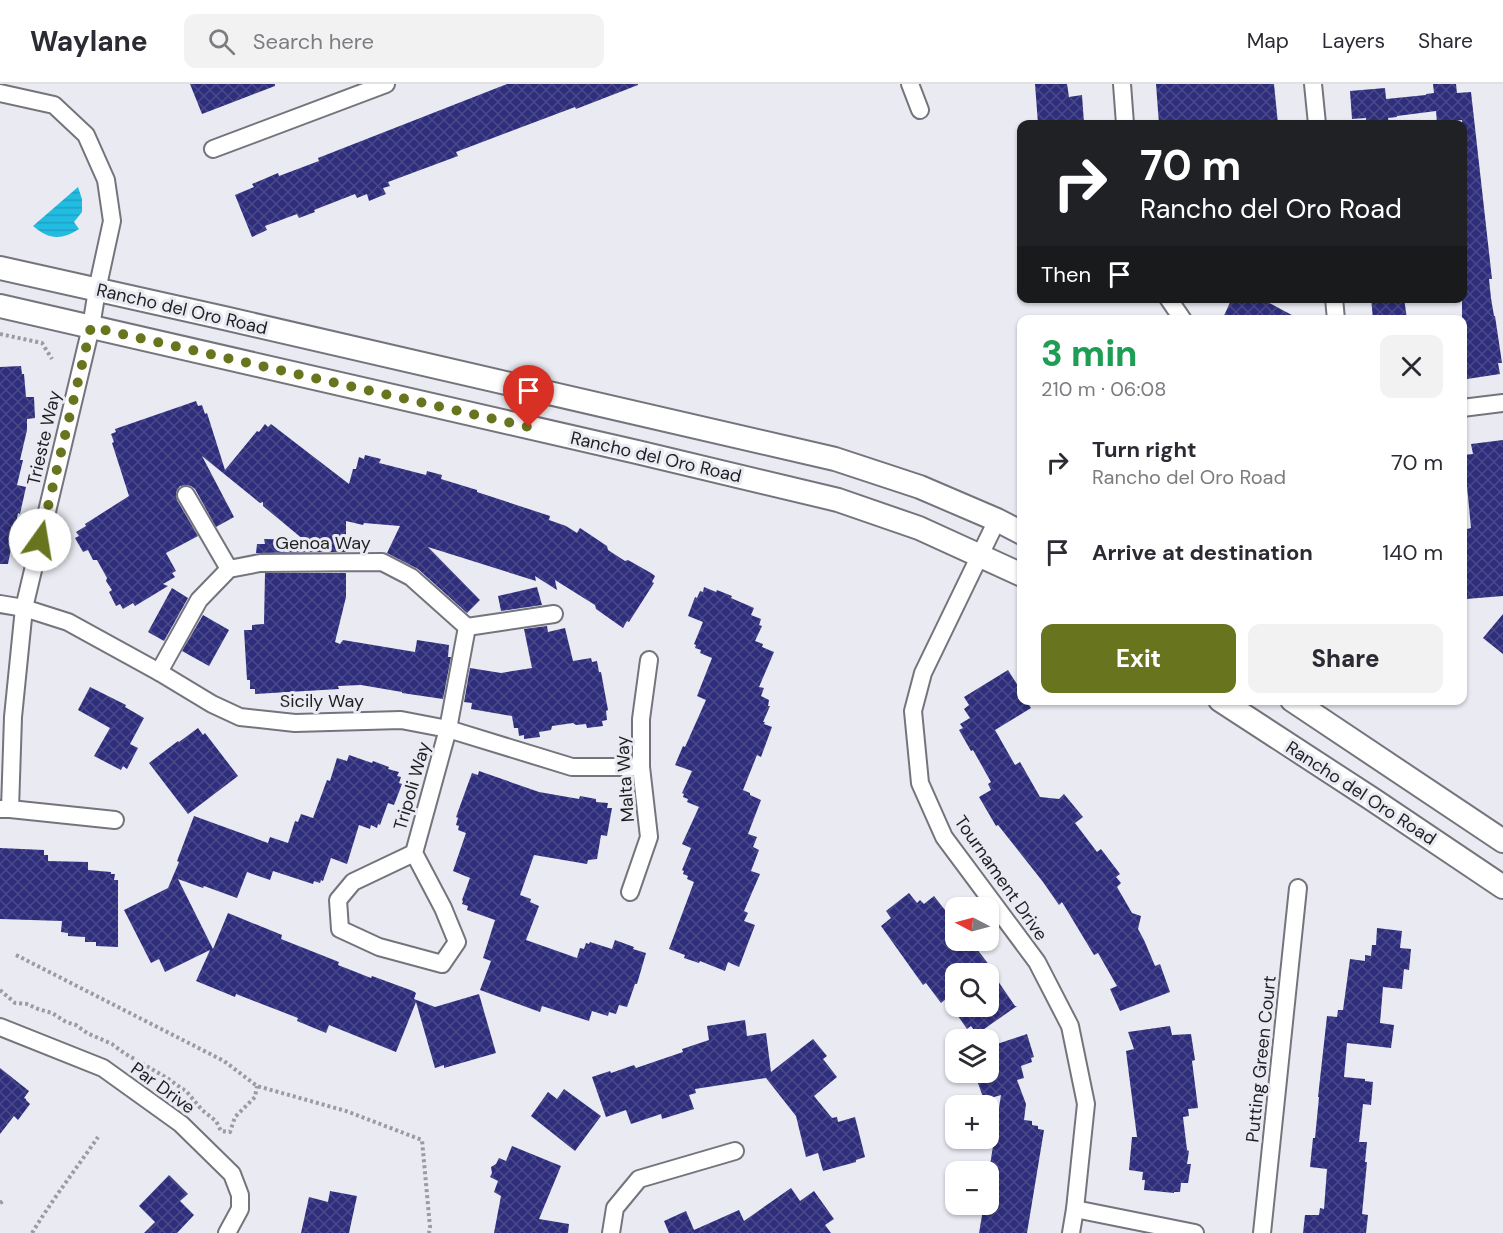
<!DOCTYPE html>
<meta charset="utf-8">
<style>
:root{--surface:#fff;--page:#f2f2f3;--text:#2b2b33;--muted:#7c7c81;--line:#e1e1e2;--accent:#69741e}
body{margin:0;font-family:"DM Sans",sans-serif;background:var(--page);color:var(--text);height:100vh;display:flex;flex-direction:column;font-size:22px;white-space:nowrap}
*{box-sizing:border-box;margin:0}
p{font-size:20px;color:var(--muted)}
.icon{flex:none;width:33px;height:33px;fill:none;stroke:currentColor;stroke-width:2;stroke-linecap:round;stroke-linejoin:round}
.map{position:relative;flex:1;overflow:hidden}
.side{position:absolute;left:1017px;top:231px;width:450px;height:390px;display:flex;flex-direction:column;background:var(--surface);border-radius:12px;box-shadow:0 2px 4px #0004}
.side>*{flex:none}
.banner{position:absolute;left:1017px;top:36px;width:450px;height:183px;border-radius:12px;box-shadow:0 2px 4px #0004;background:#202124;color:#fff;overflow:hidden}
.needle{width:39px;rotate:276deg}
.controls{position:absolute;left:945px;top:813px;display:grid;gap:12px}
.controls a{display:grid;place-items:center;width:54px;height:54px;border-radius:12px;background:var(--surface);box-shadow:0 2px 4px #0004;font-size:30px}
.pin{position:absolute;display:grid;place-items:center;width:51px;height:51px;color:#fff;margin:-62px -26px;border-radius:50% 50% 50% 0;rotate:-45deg;box-shadow:0 0 6px #0007}
.pin .icon{rotate:45deg}
.me{position:absolute;width:66px;margin:-33px;rotate:13deg;stroke-linejoin:round;filter:drop-shadow(0 0 4px #0008)}
.turn{display:flex;align-items:center;gap:21px;height:126px;padding:0 24px;font-size:27px}
.turn .icon{width:78px;height:78px;stroke-width:2.5}
.turn b{display:block;font-size:42px;line-height:51px}
.then{display:flex;align-items:center;height:57px;padding:0 24px;background:#0003;gap:12px;font-size:22px}
.round{display:grid;place-items:center;flex:none;width:63px;height:63px;border-radius:12px;background:var(--page)}
.head{display:flex;align-items:center;justify-content:space-between;height:102px;padding:0 24px}
h1{font-size:36px;font-weight:800;line-height:45px;color:#1e9e55}
.action{display:flex;gap:12px;margin-top:auto;padding:12px 24px}
.action a{flex:1;height:69px;border-radius:12px;background:var(--accent);color:#fff;font-size:24px;font-weight:800;line-height:69px;text-align:center}
.action a+a{background:var(--page);color:var(--text)}
ul{padding:0;list-style:none}
li{display:flex;align-items:center;gap:18px;height:90px;padding:0 24px}
li div{flex:1}
li b{display:block;font-size:22px}
li em{font-style:normal}
header{display:flex;align-items:center;gap:36px;box-sizing:border-box;height:84px;padding:0 30px;background:var(--surface);border-bottom:2px solid var(--line)}
header strong{font-size:28px}
nav{display:flex;gap:33px;margin-inline-start:auto;font-size:21px}
.search{width:420px;height:54px;background:var(--page);display:flex;align-items:center;gap:15px;box-sizing:border-box;padding:0 21px;border-radius:12px;color:var(--muted);font-size:22px}
.map>svg:first-child{display:block}
</style>
<header>
<strong>Waylane</strong>
<div class="search"><svg class="icon" aria-label="search" viewBox="0 0 24 24"><circle cx="10" cy="10" r="6"/><path d="M15 15l6 6"/></svg>Search here</div>
<nav><a>Map</a><a>Layers</a><a>Share</a></nav>
</header>
<div class="map">
<svg width="1503" height="1149" viewBox="0 0 1503 1149">
<defs>
<pattern id="water-rules" width="6" height="5" patternUnits="userSpaceOnUse" patternTransform="scale(1.5)"><rect width="6" height="5" fill="#22bce2"/><path d="M0 2.5h6" fill="none" stroke="#1ea1c2"/></pattern>
<pattern id="building-cross-hatch" width="8" height="8" patternUnits="userSpaceOnUse" patternTransform="scale(1.5)"><rect width="8" height="8" fill="#2f2e7c"/><path d="M0 0l8 8M0 8l8-8" fill="none" stroke="#4b4a89"/></pattern>
</defs>
<rect width="100%" height="100%" fill="#e9eaf2"/>
<!-- water -->
<path fill="url(#water-rules)" d="M78 103 82 115V128L74 138 79 145C62 156 49 156 33 142Z"/>
<!-- building -->
<g fill="url(#building-cross-hatch)" fill-rule="evenodd">
<polygon points="190,0 275,0 275,2 202,30"/>
<polygon points="507,0 638,0 638,1 576,25 575,23 456,68 458,72 388,98 390,102 383,104 386,110 369,117 367,110 357,114 355,110 314,126 315,128 299,134 297,130 265,142 267,146 252,153 235,111 254,103 252,100 278,89 279,92 319,77 318,74"/>
<polygon points="1035,0 1067,0 1069,13 1082,11 1084,39 1038,40"/>
<polygon points="1156,0 1274,0 1278,40 1159,40"/>
<polygon points="1433,0 1456,0 1457,9 1471,8 1492,195 1489,195 1491,214 1494,232 1495,232 1502,279 1498,279 1500,290 1467,295 1465,285 1462,285 1462,36 1437,39 1436,27 1397,32 1397,33 1388,34 1389,40 1366,40 1366,34 1352,35 1350,7 1385,4 1386,15 1426,11 1426,10 1434,9"/>
<polygon points="1232,214 1260,214 1301,236 1222,236"/>
<polygon points="1371,214 1404,214 1407,235 1373,235"/>
<polygon points="21,282 22,290 24,290 26,313 34,313 35,334 27,335 27,346 20,376 23,376 17,401 26,403 20,430 18,429 8,480 0,480 0,283"/>
<polygon points="196,317 198,322 202,321 205,330 207,329 225,386 257,347 259,348 265,340 268,343 271,340 349,400 353,385 356,385 359,373 364,375 365,371 381,375 379,379 391,382 426,391 427,387 442,391 441,395 477,406 477,408 550,432 549,436 566,442 577,449 580,444 607,462 608,466 625,477 628,476 651,489 655,492 652,498 654,499 629,538 627,537 623,544 596,525 595,521 555,496 557,506 535,492 536,497 428,463 480,516 467,529 418,485 387,469 400,442 364,439 363,441 346,437 346,468 256,469 257,460 265,460 264,455 304,456 263,422 263,418 260,419 202,372 234,433 216,443 195,405 191,402 187,401 180,402 177,406 176,410 177,416 198,452 166,469 176,487 172,489 175,493 163,500 168,502 135,522 133,519 123,525 120,520 116,522 109,508 112,506 106,497 107,494 97,476 93,476 88,466 83,468 75,454 79,452 76,448 86,442 85,440 129,412 112,359 114,358 111,350 116,348 115,345"/>
<polygon points="1503,356 1503,512 1466,515 1465,498 1462,499 1462,454 1467,454 1467,445 1471,444 1464,371 1473,370 1471,360"/>
<polygon points="265,489 346,489 346,513 335,558 340,560 343,556 415,568 417,556 449,561 448,573 451,573 443,615 402,609 402,608 361,601 338,602 339,605 255,610 255,605 250,605 250,596 247,596 244,546 252,546 252,541 264,540"/>
<polygon points="537,503 542,521 501,527 498,512"/>
<polygon points="704,503 716,508 717,506 732,512 731,514 754,524 751,531 761,535 759,541 762,542 755,557 763,560 762,563 774,568 759,603 764,604 761,612 769,616 768,622 770,622 763,638 765,638 764,640 772,643 761,673 757,671 743,706 750,709 750,711 761,716 748,750 757,753 753,763 759,766 751,787 760,790 744,827 748,829 744,837 755,841 739,883 728,878 725,887 700,877 699,879 684,874 685,871 669,865 694,798 687,795 688,792 683,790 684,787 682,786 691,764 682,760 699,723 687,718 688,715 683,713 684,710 682,709 692,687 675,681 683,662 685,663 706,616 697,612 712,574 700,569 701,566 695,564 696,561 694,560 703,538 688,532 695,513 697,514 700,507 703,508"/>
<polygon points="172,504 188,514 164,557 148,548"/>
<polygon points="1503,530 1503,570 1483,554"/>
<polygon points="203,531 229,546 209,582 182,567"/>
<polygon points="547,542 548,548 565,544 573,577 591,574 592,578 597,577 599,588 601,588 608,626 606,627 607,636 602,637 603,642 587,644 586,640 576,641 573,639 552,642 551,646 539,648 540,653 524,655 524,651 519,652 518,644 514,644 512,632 471,625 472,619 464,618 470,584 501,589 532,584 524,545"/>
<polygon points="1008,586 1022,608 1022,616 1026,616 1031,624 995,646 1015,681 1020,678 1040,713 1059,715 1064,710 1083,733 1075,739 1097,768 1101,765 1120,790 1116,793 1121,799 1117,803 1132,829 1141,832 1138,845 1144,856 1155,882 1160,880 1170,908 1120,927 1110,905 1117,902 1098,869 1094,871 1062,818 1059,821 1043,798 998,741 996,742 979,713 991,706 988,700 991,698 973,666 971,667 959,646 963,644 960,640 970,634 964,625 969,621 964,613"/>
<polygon points="90,603 126,621 125,623 144,634 130,660 138,664 127,685 123,682 121,686 94,672 110,644 78,626"/>
<polygon points="198,644 203,651 205,649 238,692 188,730 149,679 178,657 179,658"/>
<polygon points="349,671 372,679 373,677 389,683 388,685 399,688 397,692 401,693 399,699 402,700 394,721 388,719 380,741 378,740 377,744 371,741 370,745 359,741 347,780 331,774 323,797 321,796 320,799 314,797 313,800 273,787 270,796 247,788 237,814 204,802 203,804 178,795 213,865 228,829 282,851 281,855 339,878 338,881 371,894 372,892 413,907 416,909 414,915 435,923 479,910 496,969 444,984 444,981 435,984 416,918 396,968 329,941 326,949 297,937 298,934 236,910 235,913 196,897 210,866 165,888 159,875 151,879 124,826 168,804 179,778 177,777 194,732 268,759 270,753 288,759 295,737 298,738 301,730 313,734 327,696 330,697 337,674 347,677"/>
<polygon points="479,687 539,708 579,715 580,712 596,715 596,718 608,719 607,724 612,724 607,752 601,751 597,775 588,776 587,780 534,771 520,811 531,815 530,818 539,822 526,856 577,874 580,864 584,865 586,859 589,860 590,858 612,865 615,856 634,863 633,865 646,869 637,900 635,900 627,923 619,921 616,930 609,928 608,932 592,927 589,937 542,922 540,928 480,906 491,877 483,874 495,836 467,826 468,822 462,820 463,817 462,816 470,794 453,787 466,749 458,746 459,742 456,741 458,734 456,733 472,689 478,691"/>
<polygon points="0,764 44,766 44,771 48,771 48,777 88,778 88,786 111,788 111,790 115,790 114,796 118,796 118,863 96,862 96,858 85,858 85,853 68,852 68,849 61,848 62,837 0,835"/>
<path d="M909 809 917 819 920 816 924 820 934 812 956 840V856H968L972 861 973 860 990 882 989 884 1015 922H1017L977 950 971 942 967 945 946 915 941 919 926 899 923 901 881 842 891 834 886 827ZM988 884V922H956V890H982Z"/>
<polygon points="1377,844 1402,847 1400,864 1411,865 1409,886 1404,885 1402,905 1383,903 1380,939 1394,941 1391,964 1347,959 1344,993 1365,995 1365,997 1373,998 1371,1021 1363,1020 1359,1058 1367,1058 1365,1078 1367,1078 1362,1130 1368,1131 1366,1149 1303,1149 1305,1131 1319,1131 1320,1124 1324,1125 1327,1085 1310,1083 1313,1054 1315,1054 1319,1013 1318,1013 1327,932 1337,933 1338,926 1343,926 1350,875 1365,877 1365,871 1371,872 1372,861 1376,861"/>
<polygon points="745,936 747,952 766,949 771,988 813,955 827,972 823,975 837,993 814,1012 832,1034 837,1033 838,1038 855,1033 865,1073 856,1076 856,1078 823,1087 818,1069 806,1073 796,1032 766,994 695,1005 696,1009 689,1011 694,1025 662,1035 661,1030 631,1040 626,1026 606,1033 592,993 610,987 611,989 634,981 636,984 683,968 682,965 709,956 707,942"/>
<polygon points="1170,942 1172,951 1191,950 1195,976 1192,977 1198,1024 1188,1025 1189,1032 1183,1033 1187,1066 1189,1067 1187,1080 1191,1080 1188,1099 1181,1099 1180,1108 1174,1108 1174,1109 1144,1106 1145,1096 1142,1096 1143,1088 1129,1086 1132,1053 1137,1053 1126,967 1134,965 1128,948"/>
<polygon points="1027,950 1034,973 1031,974 1032,978 1021,982 1024,994 1017,996 1026,1020 1024,1036 1032,1037 1032,1041 1038,1042 1038,1045 1044,1046 1027,1149 979,1149 984,1120 988,1120 988,1094 1001,1011 984,1016 974,988 988,988 988,963"/>
<polygon points="0,984 29,1007 24,1014 26,1015 26,1016 30,1020 18,1036 14,1032 0,1050"/>
<polygon points="564,1005 601,1032 575,1067 531,1032 548,1008 557,1015"/>
<polygon points="512,1062 561,1082 539,1135 569,1140 568,1149 494,1149 501,1112 494,1108 498,1097 490,1093 492,1089 491,1083 496,1080 499,1074 506,1077"/>
<polygon points="169,1091 188,1110 180,1117 194,1131 177,1149 144,1149 155,1138 139,1122"/>
<polygon points="791,1104 800,1117 814,1107 834,1135 825,1141 831,1149 669,1149 664,1137 686,1127 694,1146 739,1126 744,1137"/>
<polygon points="330,1107 357,1112 349,1149 301,1149 309,1113 328,1118"/>
</g>
<g fill="none" stroke-linecap="round" stroke-linejoin="round">
<!-- street casing -->
<g stroke="#74757c" stroke-width="20">
<g id="street">
<polyline points="910,0 920,26"/>
<polyline points="1122,0 1125,40"/>
<polyline points="1313,0 1317,40"/>
<polyline points="0,9 54,21 86,51 106,96 112,137 97,206 91,243 24,524 13,633 10,725"/>
<polyline points="213,65 386,0"/>
<polyline points="1168,214 1183,236"/>
<polyline points="1334,214 1336,236"/>
<polyline points="1462,324 1503,319"/>
<polyline points="186,411 229,485"/>
<polyline points="997,436 923,589 913,627 920,699 944,753 1037,878 1070,942 1086,1020 1075,1125 1071,1149"/>
<polyline points="0,520 24,524 68,538 159,588 212,620 240,633 295,639 401,636 448,645 572,683 641,683"/>
<polyline points="467,543 554,530"/>
<polyline points="159,588 199,516 229,485 260,479 382,478 411,493 467,543 448,645 414,769 353,798 338,816 340,845 379,863 442,880 457,858 443,824 414,769"/>
<polyline points="1,725 10,725 115,736"/>
<polyline points="630,808 649,753 641,683 641,635 649,576"/>
<polyline points="0,943 103,984 181,1040 232,1090 240,1111 240,1125 227,1149"/>
<polyline points="1075,1125 1195,1149"/>
<polyline points="611,1149 615,1124 639,1095 735,1067"/>
<polyline points="1262,1149 1298,804"/>
</g>
</g>
<!-- secondary casing -->
<g stroke="#74757c" stroke-width="26">
<g id="secondary">
<polyline points="0,184 224,234 835,375 920,403 997,436 1022,449"/>
<polyline points="0,222 637,368 838,416 919,444 1022,491"/>
<polyline points="1220,616 1372,715 1503,803"/>
<polyline points="1292,616 1503,757"/>
</g>
</g>
<!-- path -->
<g stroke="#9b9ca1" stroke-width="4" stroke-dasharray="3 3" stroke-linecap="butt">
<polyline points="0,250 42,259 52,275"/>
<polyline points="16,871 224,977 257,1002 346,1027 422,1056 430,1143 429,1149"/>
<polyline points="0,906 15,919 27,920 38,925 52,929 66,938 76,941 87,949 112,960 124,969 167,994 187,1008 202,1026 216,1037 221,1047 230,1048 235,1033 255,1013 257,1002"/>
<polyline points="0,1119 3,1117"/>
<path d="M32 1149C52 1116 76 1085 98 1053"/>
</g>
<!-- street -->
<use href="#street" stroke="#fff" stroke-width="16"/>
<!-- secondary -->
<use href="#secondary" stroke="#fff" stroke-width="22"/>
</g>
<g fill="none" stroke-linecap="round" stroke-linejoin="round">
<!-- route -->
<polyline stroke="#69741e" stroke-width="10" stroke-dasharray="0 18" points="40,456 91,243 529,343"/>
</g>
<g text-anchor="middle" stroke-width="6" stroke-linejoin="round" paint-order="stroke">
<!-- street labels -->
<g font-size="18" fill="#1e1f21" stroke="#e9eaf2">
<text transform="translate(182 225) rotate(13)" y="6">Rancho del Oro Road</text>
<text transform="translate(44 354) rotate(-77)" y="6">Trieste Way</text>
<text transform="translate(656 373) rotate(13)" y="6">Rancho del Oro Road</text>
<text x="323" y="465">Genoa Way</text>
<text x="322" y="623">Sicily Way</text>
<text transform="translate(625 695) rotate(-94)" y="6">Malta Way</text>
<text transform="translate(412 702) rotate(-74)" y="6">Tripoli Way</text>
<text transform="translate(1361 709) rotate(33)" y="6">Rancho del Oro Road</text>
<text transform="translate(1001 794) rotate(55)" y="6">Tournament Drive</text>
<text transform="translate(1261 975) rotate(-84)" y="6">Putting Green Court</text>
<text transform="translate(163 1004) rotate(36)" y="6">Par Drive</text>
</g>
</g>
</svg>
<div class="controls">
<a><svg class="needle" viewBox="-14 -14 28 28"><path d="M0-13l5 13h-10z" fill="#e53935"/><path d="M0 13l5-13h-10z" fill="#7c7c81"/></svg></a>
<a><svg class="icon" aria-label="search" viewBox="0 0 24 24"><circle cx="10" cy="10" r="6"/><path d="M15 15l6 6"/></svg></a>
<a><svg class="icon" aria-label="layers" viewBox="0 0 24 24"><path d="M12 4l9 5-9 5-9-5zM3 14l9 5 9-5"/></svg></a>
<a>+</a>
<a>−</a>
</div>
<div class="pin" style="left:529px;top:343px;background:#d93025"><svg class="icon" aria-label="arrive" viewBox="0 0 24 24"><path d="M6 21V4h12l-3 4 3 4H6"/></svg></div>
<svg class="me" style="left:40px;top:456px" viewBox="-20 -20 40 40"><circle r="19" fill="#fff"/><path d="M0-13L10 11 0 6-10 11z" fill="#69741e"/></svg>
<div class="banner">
<div class="turn"><svg class="icon" aria-label="right" viewBox="0 0 24 24"><path d="M7 20v-9h11M14 6l5 5-5 5"/></svg><div><b>70 m</b>Rancho del Oro Road</div></div>
<div class="then">Then<svg class="icon" aria-label="arrive" viewBox="0 0 24 24"><path d="M6 21V4h12l-3 4 3 4H6"/></svg></div>
</div>
<section class="side">
<div class="head"><div><h1>3 min</h1><p>210 m · 06:08</p></div><a class="round"><svg class="icon" aria-label="close" viewBox="0 0 24 24"><path d="M6 6l12 12M18 6L6 18"/></svg></a></div>
<ul>
<li><svg class="icon" aria-label="right" viewBox="0 0 24 24"><path d="M7 20v-9h11M14 6l5 5-5 5"/></svg><div><b>Turn right</b><p>Rancho del Oro Road</p></div><em>70 m</em></li>
<li><svg class="icon" aria-label="arrive" viewBox="0 0 24 24"><path d="M6 21V4h12l-3 4 3 4H6"/></svg><div><b>Arrive at destination</b></div><em>140 m</em></li>
</ul>
<div class="action"><a>Exit</a><a>Share</a></div>
</section>
</div>
